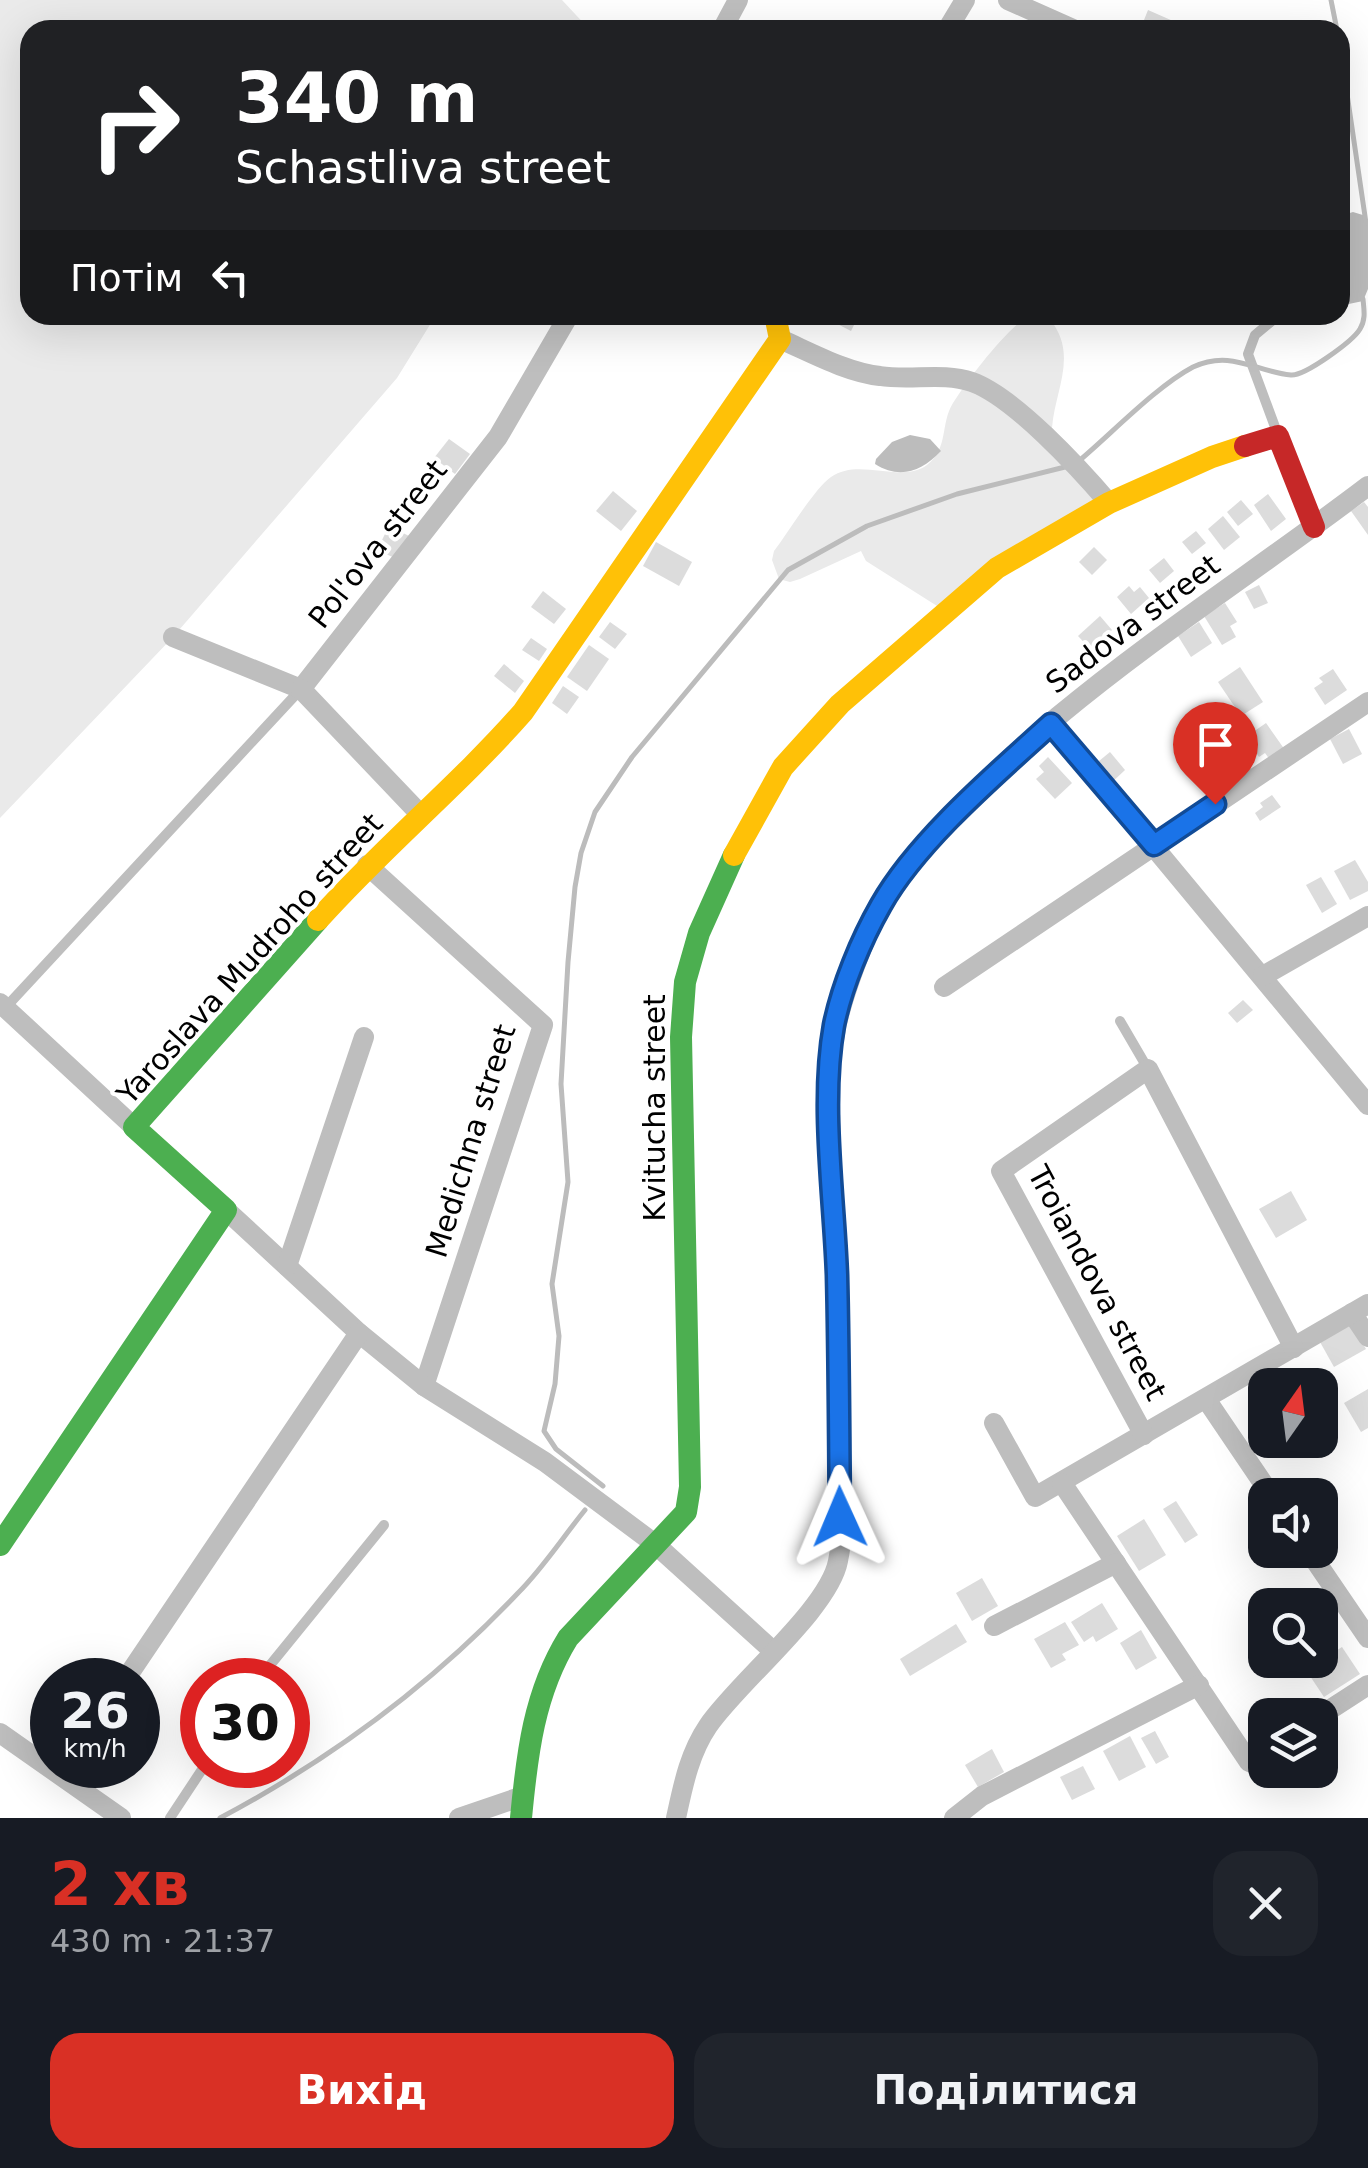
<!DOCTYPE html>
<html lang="uk">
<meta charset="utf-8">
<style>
:root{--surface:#171b24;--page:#20242c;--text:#f1f3f6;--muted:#9ea1a6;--accent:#d93025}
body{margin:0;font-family:"DejaVu Sans",sans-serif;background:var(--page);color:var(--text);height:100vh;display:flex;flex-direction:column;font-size:38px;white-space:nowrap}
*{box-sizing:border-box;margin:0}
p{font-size:32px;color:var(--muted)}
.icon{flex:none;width:55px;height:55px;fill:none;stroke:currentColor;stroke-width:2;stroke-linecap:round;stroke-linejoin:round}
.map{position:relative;height:1818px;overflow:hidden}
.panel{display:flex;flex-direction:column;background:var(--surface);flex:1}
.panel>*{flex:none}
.guide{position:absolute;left:20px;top:20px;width:1330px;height:305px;border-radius:30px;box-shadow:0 10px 40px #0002;background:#202124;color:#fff;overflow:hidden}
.needle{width:65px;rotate:14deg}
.fabs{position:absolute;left:1248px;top:1368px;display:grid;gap:20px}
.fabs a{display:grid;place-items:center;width:90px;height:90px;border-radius:20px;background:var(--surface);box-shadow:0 10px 40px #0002;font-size:50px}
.speed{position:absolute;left:30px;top:1658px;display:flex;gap:20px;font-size:50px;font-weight:700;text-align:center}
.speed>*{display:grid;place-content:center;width:130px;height:130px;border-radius:50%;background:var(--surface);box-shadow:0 10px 40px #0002;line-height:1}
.speed small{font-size:25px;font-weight:400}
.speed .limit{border:15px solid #d22;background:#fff;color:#111}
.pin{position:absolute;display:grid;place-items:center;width:85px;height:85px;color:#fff;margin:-102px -42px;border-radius:50% 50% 50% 0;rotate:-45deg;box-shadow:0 0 10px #0007}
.pin .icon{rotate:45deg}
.me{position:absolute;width:110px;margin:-55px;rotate:359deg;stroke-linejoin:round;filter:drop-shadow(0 0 8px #0008)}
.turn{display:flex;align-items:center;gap:35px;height:210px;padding:0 50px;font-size:45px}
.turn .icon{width:130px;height:130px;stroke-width:2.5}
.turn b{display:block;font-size:70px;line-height:85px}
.then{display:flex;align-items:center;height:95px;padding:0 50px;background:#0003;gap:20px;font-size:38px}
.round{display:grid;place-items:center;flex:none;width:105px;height:105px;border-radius:30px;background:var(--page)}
.head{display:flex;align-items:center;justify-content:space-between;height:170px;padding:0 50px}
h1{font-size:60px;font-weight:600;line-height:75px;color:var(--accent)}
.button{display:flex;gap:20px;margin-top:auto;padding:20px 50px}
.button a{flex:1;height:115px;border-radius:30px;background:var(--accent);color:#fff;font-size:40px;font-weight:600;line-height:115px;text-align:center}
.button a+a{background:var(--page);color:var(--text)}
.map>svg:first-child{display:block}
</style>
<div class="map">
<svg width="1368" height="1818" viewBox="0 0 1368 1818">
<rect width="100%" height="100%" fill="#fff"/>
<!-- green -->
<g fill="#eaeaea">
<polygon points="0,0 562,0 590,30 30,30 30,315 436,315 397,378 173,637 0,818"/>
<path d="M1028 315 1049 318C1079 354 1055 389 1052 428L1109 503 945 611 866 561 861 551 800 579 790 582 779 579 772 560 774 551C788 533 814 489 831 477 859 457 901 484 927 465 949 448 940 424 953 403 971 375 1002 335 1028 315Z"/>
</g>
<!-- water -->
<g fill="#bcbcbc">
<polygon points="1353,212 1366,216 1368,225 1368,289 1363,301 1344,305 1340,299 1340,216"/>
<path d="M910 435 930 439 941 451C922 471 900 480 875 464L876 459 892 442Z"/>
</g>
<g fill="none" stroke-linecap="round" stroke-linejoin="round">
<!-- stream -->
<g stroke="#bcbcbc" stroke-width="5">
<polyline points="1331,0 1337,30"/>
<polyline points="1340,46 1366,223"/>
<path d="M1080 460C1112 433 1157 386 1193 367 1231 349 1256 372 1291 375 1305 376 1353 341 1360 329 1366 319 1364 310 1363 299"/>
<polyline points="603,1486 556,1449 544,1431 555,1384 559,1336 552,1284 568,1182 561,1084 568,962 575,887 581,853 595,812 632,757 788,570 867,526 957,494 1065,467"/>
<path d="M220 1818C333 1758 430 1686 518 1593 543 1568 563 1537 585 1510"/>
</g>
</g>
<!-- building -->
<g fill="#dcdcdc">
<polygon points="1148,10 1173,21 1169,30 1140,30"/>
<polygon points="820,315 859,315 851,331"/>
<polygon points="449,439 470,454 455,474 434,458"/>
<polygon points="613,491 637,511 621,531 596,511"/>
<polygon points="1268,494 1286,519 1271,531 1254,505"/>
<polygon points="1241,500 1253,514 1238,526 1227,512"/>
<polygon points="1364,502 1368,507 1368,535 1351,511"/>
<polygon points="1223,516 1240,537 1224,550 1208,529"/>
<polygon points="389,526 409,536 397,559 377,550"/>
<polygon points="1196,531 1206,543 1192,554 1182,542"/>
<polygon points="656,542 692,562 679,586 643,566"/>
<polygon points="1094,547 1107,560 1092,575 1079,562"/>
<polygon points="1164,558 1174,571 1160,583 1149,570"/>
<polygon points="1259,585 1268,603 1254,609 1245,592"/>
<polygon points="1129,586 1134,592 1140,587 1149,598 1131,614 1117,597"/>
<polygon points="543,591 566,609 554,624 531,607"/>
<polygon points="1225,603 1237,622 1230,626 1236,637 1222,645 1204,616"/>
<polygon points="1100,616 1112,630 1092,651 1078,636"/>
<polygon points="610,622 627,634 615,649 599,637"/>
<polygon points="1199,622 1212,643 1191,657 1178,636"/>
<polygon points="531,638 547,649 539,661 522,650"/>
<polygon points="589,645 609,659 587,691 567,677"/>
<polygon points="504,664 524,681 515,693 494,676"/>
<polygon points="1240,667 1263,702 1241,716 1218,682"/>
<polygon points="1333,669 1347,690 1325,705 1314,688 1323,682 1319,678"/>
<polygon points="563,686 579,697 567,714 552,703"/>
<polygon points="1266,723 1285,750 1270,760 1265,753 1259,757 1246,737"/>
<polygon points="1349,729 1362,754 1343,764 1330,739"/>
<polygon points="1110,752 1125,770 1109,785 1093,766"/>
<polygon points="1048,757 1072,783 1055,799 1036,779 1044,772 1039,766"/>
<polygon points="1272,795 1281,807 1260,821 1255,813 1263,807 1260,803"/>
<polygon points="1355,860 1368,882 1368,891 1350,900 1334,871"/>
<polygon points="1321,877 1337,904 1322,913 1306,885"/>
<polygon points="1243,1000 1253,1010 1237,1023 1228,1013"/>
<polygon points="1291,1191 1307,1220 1276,1238 1259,1209"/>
<polygon points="1351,1324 1366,1349 1334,1367 1320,1342"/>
<polygon points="1368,1389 1368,1428 1361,1432 1344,1403"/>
<polygon points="1176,1501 1198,1535 1185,1543 1163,1509"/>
<polygon points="1144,1519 1166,1555 1139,1571 1117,1536"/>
<polygon points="982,1578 998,1606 972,1621 956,1593"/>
<polygon points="1102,1603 1118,1629 1096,1642 1093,1636 1084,1642 1071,1622"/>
<polygon points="1065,1622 1079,1645 1062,1654 1066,1660 1051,1668 1034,1639"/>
<polygon points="956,1624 967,1642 910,1676 900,1659"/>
<polygon points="1141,1630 1157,1658 1136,1670 1120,1643"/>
<polygon points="1342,1647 1360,1674 1324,1697 1306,1670"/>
<polygon points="1155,1731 1169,1757 1156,1764 1141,1738"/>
<polygon points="1130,1736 1146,1767 1119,1781 1103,1751"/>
<polygon points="992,1749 1004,1772 978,1787 965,1765"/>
<polygon points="1083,1766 1095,1789 1072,1800 1060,1777"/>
</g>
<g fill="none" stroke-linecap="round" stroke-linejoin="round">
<!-- lane -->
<g stroke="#bebebe" stroke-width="10">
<polyline points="1278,435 1248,354 1255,335 1279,315"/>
<polyline points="6,1007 301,689"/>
<polyline points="1120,1021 1148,1069"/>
<polyline points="258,1680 384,1525"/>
<polyline points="170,1818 205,1765"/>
</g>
<!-- street -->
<g stroke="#bebebe" stroke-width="20">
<polyline points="1008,0 1075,30"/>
<polyline points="722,30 738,0"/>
<polyline points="947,30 965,0"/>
<path d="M780 339C812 353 846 372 880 376 911 381 942 372 972 382 1014 397 1079 468 1109 503"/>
<polyline points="173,637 301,689 498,437 569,315"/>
<polyline points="301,689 421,815"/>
<polyline points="1051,723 1368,1105"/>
<polyline points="367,865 543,1025 424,1386"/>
<polyline points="1263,976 1368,916"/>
<polyline points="944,987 1368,702"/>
<polyline points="0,1003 134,1127"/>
<polyline points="226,1210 359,1333 424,1386 545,1462 655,1544 773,1651"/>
<polyline points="287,1266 364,1037"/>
<polyline points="1352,1313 1368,1337"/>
<polyline points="1206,1399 1271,1495"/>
<polyline points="994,1423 1035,1497 1368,1304"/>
<polyline points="1144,1435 1001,1171 1148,1069 1294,1348"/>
<polyline points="1062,1483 1249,1762 1265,1752"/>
<polyline points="1308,1550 1368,1638"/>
<polyline points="994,1626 1116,1563"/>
<polyline points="125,1680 359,1333"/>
<polyline points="1320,1716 1368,1685"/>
<polyline points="0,1733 121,1818"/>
<polyline points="459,1818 523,1796"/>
<path d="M676 1818C683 1786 689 1754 708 1726 738 1682 829 1609 838 1561 847 1517 840 1467 839 1423 837 1320 833 1217 830 1114 828 1045 837 1011 862 948 871 925 880 902 895 882 1018 720 1208 608 1368 486"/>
<polyline points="954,1818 982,1796 1199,1685"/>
</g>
<!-- fast -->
<g stroke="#4caf50" stroke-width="22">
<polyline points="0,1545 226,1210 134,1127 318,920"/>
<path d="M521 1818C527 1754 534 1693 568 1638L686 1512 690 1487 681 1037 685 982 699 933 734 855"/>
</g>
<!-- slow -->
<g stroke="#ffc107" stroke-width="22">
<polyline points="734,855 783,767 840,704 997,568 1109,503 1212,457 1245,446"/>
<path d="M318 920C383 847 459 785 523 712L780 339 775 315"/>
</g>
<!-- jam -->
<polyline stroke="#c62828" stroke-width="22" points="1245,446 1278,436 1314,527"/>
</g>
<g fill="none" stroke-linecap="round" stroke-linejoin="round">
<!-- route casing -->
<g stroke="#114b97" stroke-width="25">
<path id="route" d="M840 1517C839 1436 839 1355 837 1275 834 1195 820 1103 834 1025 842 986 861 940 881 905 917 841 996 774 1051 724L1154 845 1215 804"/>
</g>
<!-- route -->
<use href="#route" stroke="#1a73e8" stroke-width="18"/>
</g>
<g text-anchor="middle" stroke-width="8" stroke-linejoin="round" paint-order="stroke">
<!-- street labels -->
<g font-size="30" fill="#000" stroke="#fff">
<text transform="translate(378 544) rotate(-52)" y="10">Pol'ova street</text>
<text transform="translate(1133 624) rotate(-37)" y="10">Sadova street</text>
<text transform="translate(250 959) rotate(-48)" y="10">Yaroslava Mudroho street</text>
<text transform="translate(655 1108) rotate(-90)" y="10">Kvitucha street</text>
<text transform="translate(471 1141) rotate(-73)" y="10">Medichna street</text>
<text transform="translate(1097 1283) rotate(62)" y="10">Troiandova street</text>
</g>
</g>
</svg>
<div class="fabs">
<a><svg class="needle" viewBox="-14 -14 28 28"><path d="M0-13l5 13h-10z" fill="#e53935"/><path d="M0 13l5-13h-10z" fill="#9ea1a6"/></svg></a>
<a><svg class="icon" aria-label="sound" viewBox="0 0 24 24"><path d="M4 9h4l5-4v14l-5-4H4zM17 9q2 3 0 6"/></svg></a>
<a><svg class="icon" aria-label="search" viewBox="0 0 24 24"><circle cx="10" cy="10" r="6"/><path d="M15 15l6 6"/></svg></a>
<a><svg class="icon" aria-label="layers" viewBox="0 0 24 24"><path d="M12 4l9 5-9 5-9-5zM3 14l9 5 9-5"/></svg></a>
</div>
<div class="speed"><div>26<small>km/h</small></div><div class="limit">30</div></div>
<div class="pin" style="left:1215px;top:804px;background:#d93025"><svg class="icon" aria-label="arrive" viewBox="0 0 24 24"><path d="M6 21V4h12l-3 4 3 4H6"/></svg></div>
<svg class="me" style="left:840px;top:1517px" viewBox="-20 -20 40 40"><path d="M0-17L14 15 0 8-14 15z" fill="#1a73e8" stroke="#fff" stroke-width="4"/></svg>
<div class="guide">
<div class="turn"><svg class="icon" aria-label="right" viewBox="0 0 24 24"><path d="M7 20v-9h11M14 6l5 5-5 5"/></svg><div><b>340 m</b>Schastliva street</div></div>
<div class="then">Потім<svg class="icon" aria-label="left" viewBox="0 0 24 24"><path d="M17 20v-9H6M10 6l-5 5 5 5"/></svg></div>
</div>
</div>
<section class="panel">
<div class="head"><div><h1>2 хв</h1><p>430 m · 21:37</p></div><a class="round"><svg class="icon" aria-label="close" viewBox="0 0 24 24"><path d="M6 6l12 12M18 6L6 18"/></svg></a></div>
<div class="button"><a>Вихід</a><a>Поділитися</a></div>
</section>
